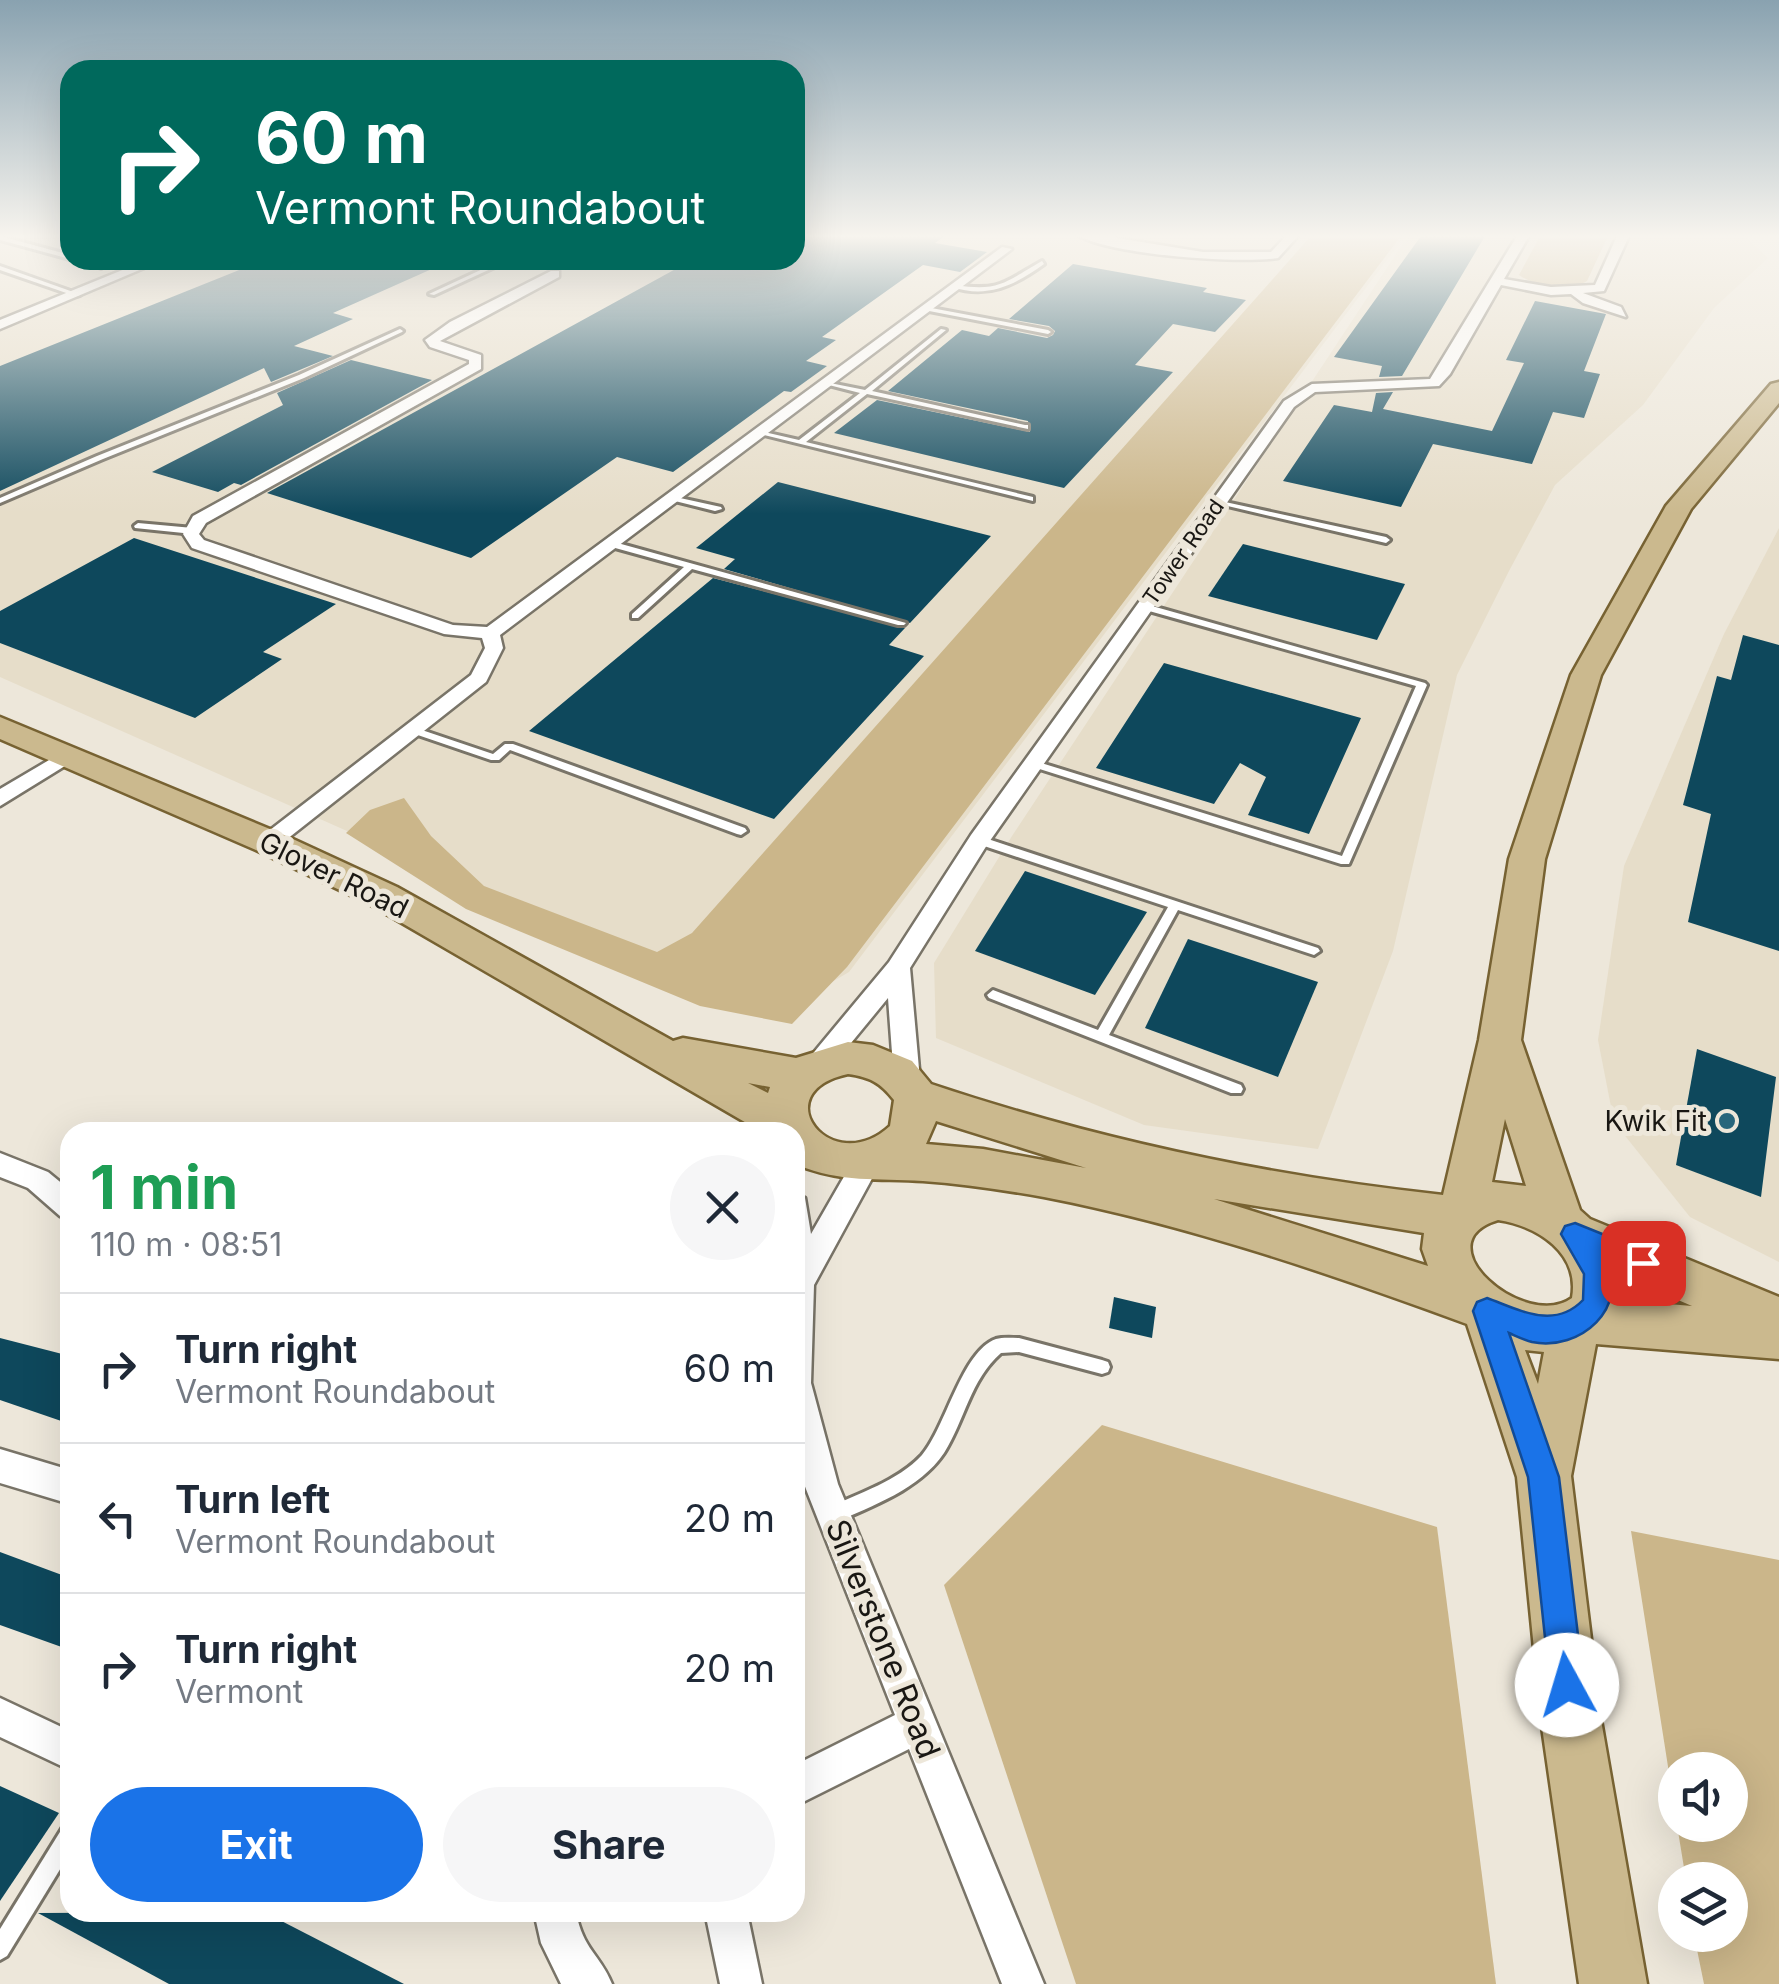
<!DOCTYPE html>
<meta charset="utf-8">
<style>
:root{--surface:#fff;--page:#f6f6f7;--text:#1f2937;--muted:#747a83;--line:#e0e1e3;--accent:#1a73e8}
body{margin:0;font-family:Inter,sans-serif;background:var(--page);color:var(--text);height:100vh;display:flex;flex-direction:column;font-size:38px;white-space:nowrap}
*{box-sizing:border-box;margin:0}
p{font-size:32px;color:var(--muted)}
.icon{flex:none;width:55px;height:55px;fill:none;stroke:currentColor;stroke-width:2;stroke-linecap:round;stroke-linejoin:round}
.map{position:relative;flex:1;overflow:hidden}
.drawer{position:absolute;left:60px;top:1122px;width:745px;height:800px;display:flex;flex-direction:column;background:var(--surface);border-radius:30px;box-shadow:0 10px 40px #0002}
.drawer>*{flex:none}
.hud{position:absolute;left:60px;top:60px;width:745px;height:210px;border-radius:30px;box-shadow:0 10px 40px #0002;background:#00695c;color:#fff;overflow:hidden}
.controls{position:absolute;left:1658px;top:1752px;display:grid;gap:20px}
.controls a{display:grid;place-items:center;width:90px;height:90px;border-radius:50%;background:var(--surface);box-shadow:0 10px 40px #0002;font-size:50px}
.pin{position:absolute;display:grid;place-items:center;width:85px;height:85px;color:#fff;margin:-42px;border-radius:20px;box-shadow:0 5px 15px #0006}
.me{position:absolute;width:110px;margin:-55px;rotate:354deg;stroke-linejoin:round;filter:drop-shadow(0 0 8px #0008)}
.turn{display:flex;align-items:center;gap:35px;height:210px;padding:0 30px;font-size:45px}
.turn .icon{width:130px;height:130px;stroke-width:2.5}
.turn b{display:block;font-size:70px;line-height:85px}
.round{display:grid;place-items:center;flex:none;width:105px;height:105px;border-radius:52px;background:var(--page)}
.overview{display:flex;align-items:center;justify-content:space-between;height:170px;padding:0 30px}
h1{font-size:60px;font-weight:700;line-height:75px;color:#1e9e55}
.action{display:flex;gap:20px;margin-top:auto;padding:20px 30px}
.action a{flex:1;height:115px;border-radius:60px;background:var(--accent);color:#fff;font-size:40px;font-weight:700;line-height:115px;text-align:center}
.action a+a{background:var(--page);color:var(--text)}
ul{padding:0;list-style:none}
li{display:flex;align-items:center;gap:30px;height:150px;padding:0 30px;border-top:2px solid var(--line)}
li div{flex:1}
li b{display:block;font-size:38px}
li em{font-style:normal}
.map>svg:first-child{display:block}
</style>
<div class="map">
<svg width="1779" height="1984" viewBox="0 0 1779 1984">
<rect width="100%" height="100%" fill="#ede7da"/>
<!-- built -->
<g fill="#e6ddc9">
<polygon points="0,236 70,236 70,260 795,260 795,236 1405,236 849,972 784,1010 561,926 0,677"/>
<polygon points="1408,236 1744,236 1768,258 1714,308 1643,405 1555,485 1509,571 1457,675 1393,951 1318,1149 1144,1125 936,1038 934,963 1012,836"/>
<polygon points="1779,528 1779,1262 1690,1217 1614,1122 1598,1040 1624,866 1724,634"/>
</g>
<!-- green -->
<g fill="#cbb68a">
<polygon points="1311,236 1401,236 847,967 792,1024 700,1006 466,909 346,833 370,810 404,798 431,836 484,886 657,952 692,933"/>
<path d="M1540 236H1608L1587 281C1569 292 1536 287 1519 275Z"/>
<polygon points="1102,1425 1437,1527 1496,1984 1076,1984 944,1585"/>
<polygon points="1631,1531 1779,1560 1779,1984 1704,1984 1694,1935 1730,1935 1730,1880 1686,1880 1677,1825 1730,1825 1730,1770 1675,1770 1675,1811"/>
</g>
<!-- building -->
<g fill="#0e485c">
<polygon points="795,236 945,236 935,243 987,252 960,272 923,265 822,337 836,340 806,361 827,366 791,392 784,391 673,472 617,457 471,558 267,493 692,260 795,260"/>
<polygon points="1421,236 1485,236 1402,376 1379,377 1382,366 1334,357"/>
<polygon points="264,260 452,260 333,313 353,319 294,346 333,356 271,382 264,368 0,491 0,366"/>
<polygon points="1073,264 1207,288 1203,292 1246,300 1215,332 1173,324 1135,365 1173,372 1064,488 834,433 877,400 1030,432 1028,421 888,391 962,330 989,336 998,328 1047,338 1053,335 1055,331 1049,326 1009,319"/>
<polygon points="1535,301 1606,314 1584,371 1600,374 1584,418 1553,412 1532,464 1433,444 1401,507 1283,481 1334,405 1372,412 1376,393 1393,392 1383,409 1492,431 1524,363 1506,360"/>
<polygon points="351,360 432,380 241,485 234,483 218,492 152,472 283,405 277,393"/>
<polygon points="778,482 991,536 910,623 724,569 735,559 696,548"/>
<polygon points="134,538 336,604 263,652 282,659 195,718 0,643 0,611"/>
<polygon points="1243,544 1405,584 1377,640 1208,596"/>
<polygon points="713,578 905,628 889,645 924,656 774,819 529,731"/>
<polygon points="1743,635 1779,645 1779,951 1688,922 1711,814 1683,805 1717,676 1731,680"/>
<polygon points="1164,663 1361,718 1309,834 1248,815 1266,777 1240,763 1214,804 1096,768"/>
<polygon points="1025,871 1147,912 1095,995 975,951"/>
<polygon points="1188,939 1318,982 1278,1077 1145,1028"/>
<polygon points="1697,1049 1776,1077 1761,1197 1676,1165"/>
<polygon points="1114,1297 1156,1307 1152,1338 1109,1328"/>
<polygon points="0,1338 70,1356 70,1424 0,1400"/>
<polygon points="0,1552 70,1578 70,1650 0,1625"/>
<polygon points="0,1786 59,1813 0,1901"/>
<polygon points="264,1912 404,1984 169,1984 38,1913"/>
</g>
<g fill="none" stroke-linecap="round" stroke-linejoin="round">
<!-- lane casing -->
<g stroke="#797468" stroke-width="6">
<g id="lane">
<polygon points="0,236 70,255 70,259 0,240"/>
<polygon points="77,260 87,260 104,266 101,268"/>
<polygon points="502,260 510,260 434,295 429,294"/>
<path d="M1042 261 1044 264C1015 285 988 299 952 287L955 285C1000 292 1005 282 1042 261Z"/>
<polygon points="0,266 79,294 80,295 75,296 0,270"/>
<polygon points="926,307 1048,330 1051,332 1048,334 924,310"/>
<polygon points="400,329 403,331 402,332 304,378 103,459 0,503 0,498 97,456 299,375"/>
<polygon points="941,329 946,330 872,391 1025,425 1028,425 1028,429 867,394 806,442 1033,497 1033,501 756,433 760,431 799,440 860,393 825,384 825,382 865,390"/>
<polygon points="671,496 721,507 722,509 715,511 671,500"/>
<polygon points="1216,500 1386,537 1390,540 1386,543 1219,504 1216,504"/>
<polygon points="138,523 193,528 197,531 193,534 135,528 134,526"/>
<polygon points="608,542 614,542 906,623 904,625 898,625 692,569 638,618 632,618 632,614 684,567 608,546"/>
<polygon points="1145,604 1425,683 1427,685 1349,864 1341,864 1030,766 1030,762 1038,762 1342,856 1416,686 1142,609 1142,605"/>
<polygon points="410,726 493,754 505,744 513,744 745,828 747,831 741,835 737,834 510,750 499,760 491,760 406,731 406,727"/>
<polygon points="979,836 1318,948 1320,951 1314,955 1178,910 1109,1035 1241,1085 1243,1089 1241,1093 1231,1093 989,998 987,995 993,990 1098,1030 1168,907 975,843 973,840"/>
<path d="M1019 1338 1102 1360 1108 1362 1110 1367 1108 1372 1102 1374 1019 1352 1001 1353C970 1380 965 1420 944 1453 920 1489 872 1506 834 1523L828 1520 825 1514 828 1508C859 1493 898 1481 922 1455 946 1427 962 1351 996 1339 1003 1337 1012 1338 1019 1338Z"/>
<polygon points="70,1824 70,1853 7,1956 0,1960 0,1929 63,1827"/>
</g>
</g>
<!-- street casing -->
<g stroke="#797468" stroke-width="5">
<g id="street">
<path d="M1079 236H1105L1203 252H1271L1286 236H1298L1278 258C1237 264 1115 255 1079 236Z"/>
<polygon points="1517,236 1529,236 1504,279 1551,287 1595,285 1617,236 1629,236 1604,291 1583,293 1621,307 1626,317 1583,303 1571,294 1551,295 1501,285 1450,374 1439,386 1315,392 1294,407 987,845 910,968 920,1080 916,1087 907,1090 898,1087 894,1080 888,998 828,1071 819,1074 810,1071 806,1064 810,1057 889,962 971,835 1284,401 1312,384 1430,379"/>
<polygon points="1002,247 1012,249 500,635 503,648 486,682 277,847 261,847 258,842 261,837 471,675 485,648 482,638 444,634 192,548 183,534 193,516 469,364 469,360 430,347 425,340 450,322 551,271 559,271 559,277 440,341 481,355 481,369 206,523 199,534 204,540 453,625 487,627"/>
<polygon points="147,260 163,260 0,329 0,320"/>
<polygon points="66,750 76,756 73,761 0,806 0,789"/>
<polygon points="867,1150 877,1154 881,1162 814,1285 811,1383 838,1484 1044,1984 1002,1984 909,1749 795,1806 795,1765 895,1715 804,1484 795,1447 795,1195 805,1198 811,1234 857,1154"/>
<polygon points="0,1153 48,1172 70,1190 70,1219 60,1216 28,1188 0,1177"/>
<polygon points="0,1449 70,1470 70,1504 0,1483"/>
<polygon points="0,1698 70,1731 70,1770 0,1737"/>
<path d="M534 1912H576C583 1950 600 1954 612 1984H561L541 1943Z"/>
<polygon points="705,1912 747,1912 762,1984 720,1984"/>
</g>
</g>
<!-- primary casing -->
<g stroke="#776232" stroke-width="5">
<path id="primary" d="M1779 382V403L1691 509 1601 675 1545 859 1521 1040 1580 1210 1590 1219 1779 1297V1359L1596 1344 1571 1476 1601 1720 1647 1984H1579L1541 1720 1517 1477 1467 1324C1329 1273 1188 1225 1044 1197 1004 1190 964 1184 923 1181 875 1178 843 1183 797 1165L795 1132H762L371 905 256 850 0 739V717L282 834 397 887 673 1041 683 1038 796 1058 848 1042 873 1045 912 1061 931 1084C1098 1140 1268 1176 1443 1195L1479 1040 1509 859 1571 675 1666 506 1771 384ZM848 1074C870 1077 881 1083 894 1100L890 1126C831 1180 763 1092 848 1074ZM748 1083 770 1087 768 1093ZM1505 1119 1526 1186 1492 1182ZM936 1121 1086 1168 983 1149 926 1144ZM1214 1199 1424 1233 1422 1249 1428 1266ZM1498 1220C1538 1226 1580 1253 1572 1298 1525 1332 1421 1243 1498 1220ZM1620 1275 1692 1306 1621 1300ZM1525 1350 1544 1352 1538 1384Z"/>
</g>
<!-- lane -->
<use href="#lane" fill="#fff" fill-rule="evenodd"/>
<!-- street -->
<use href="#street" fill="#fff" fill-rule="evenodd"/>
<!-- primary -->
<use href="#primary" fill="#cbb98e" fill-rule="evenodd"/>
</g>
<!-- sky -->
<linearGradient id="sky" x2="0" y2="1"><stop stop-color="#89a2b0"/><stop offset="0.46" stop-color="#f7f4ee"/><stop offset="1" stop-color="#f7f4ee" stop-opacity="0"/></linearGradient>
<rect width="1779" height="514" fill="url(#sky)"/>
<!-- route -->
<path fill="#1a73e8" stroke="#114b97" stroke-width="2.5" d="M1575 1223 1652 1254 1656 1263 1652 1272 1643 1275 1605 1260C1631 1307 1580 1352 1532 1342 1524 1340 1516 1336 1509 1333L1559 1477 1584 1685 1579 1697 1567 1702 1555 1697 1550 1685 1528 1477 1473 1311 1477 1302 1487 1298C1520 1310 1554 1330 1583 1300L1584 1274 1561 1234 1565 1226Z"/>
<!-- markers -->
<circle fill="#28667c" stroke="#ede7da" stroke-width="4" cx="1727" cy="1121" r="10"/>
<g text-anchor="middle" stroke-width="10" stroke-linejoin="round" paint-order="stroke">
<!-- far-street labels -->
<g font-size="22" fill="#191713" stroke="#ede7da">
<text transform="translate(1183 552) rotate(-55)" y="8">Tower Road</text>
</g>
<!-- street labels -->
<g font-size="28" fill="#191713" stroke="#ede7da">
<text transform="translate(334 875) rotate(26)" y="10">Glover Road</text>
</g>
<!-- poi labels -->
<g font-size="28" fill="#191713" stroke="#ede7da" text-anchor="end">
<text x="1707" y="1131">Kwik Fit</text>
</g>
<!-- near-street labels -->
<g font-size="32" fill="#191713" stroke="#ede7da">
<text transform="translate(883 1639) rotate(68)" y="11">Silverstone Road</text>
</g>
</g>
</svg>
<div class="controls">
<a><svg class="icon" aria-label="sound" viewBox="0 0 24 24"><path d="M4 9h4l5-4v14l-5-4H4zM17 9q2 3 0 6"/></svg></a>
<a><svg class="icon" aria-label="layers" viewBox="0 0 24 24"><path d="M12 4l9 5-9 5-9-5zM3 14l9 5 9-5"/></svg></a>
</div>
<div class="pin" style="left:1643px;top:1263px;background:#d93025"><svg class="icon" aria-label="arrive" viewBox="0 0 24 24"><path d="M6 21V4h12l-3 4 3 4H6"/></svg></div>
<svg class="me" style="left:1567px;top:1685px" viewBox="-20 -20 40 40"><circle r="19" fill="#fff"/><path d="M0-13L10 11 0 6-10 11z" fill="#1a73e8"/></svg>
<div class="hud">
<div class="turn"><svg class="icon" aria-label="right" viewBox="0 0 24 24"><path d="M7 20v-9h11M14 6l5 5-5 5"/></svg><div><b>60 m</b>Vermont Roundabout</div></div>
</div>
<section class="drawer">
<div class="overview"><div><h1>1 min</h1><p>110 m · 08:51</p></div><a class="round"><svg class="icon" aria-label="close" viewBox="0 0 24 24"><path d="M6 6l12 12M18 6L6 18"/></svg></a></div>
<ul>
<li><svg class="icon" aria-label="right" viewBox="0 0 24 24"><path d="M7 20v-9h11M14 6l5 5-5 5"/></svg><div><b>Turn right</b><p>Vermont Roundabout</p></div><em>60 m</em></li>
<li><svg class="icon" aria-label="left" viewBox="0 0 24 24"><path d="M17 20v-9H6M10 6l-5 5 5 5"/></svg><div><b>Turn left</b><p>Vermont Roundabout</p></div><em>20 m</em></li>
<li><svg class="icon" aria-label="right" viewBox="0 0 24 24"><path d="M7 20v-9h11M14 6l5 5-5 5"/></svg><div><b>Turn right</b><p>Vermont</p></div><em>20 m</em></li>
</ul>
<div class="action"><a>Exit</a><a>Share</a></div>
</section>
</div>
